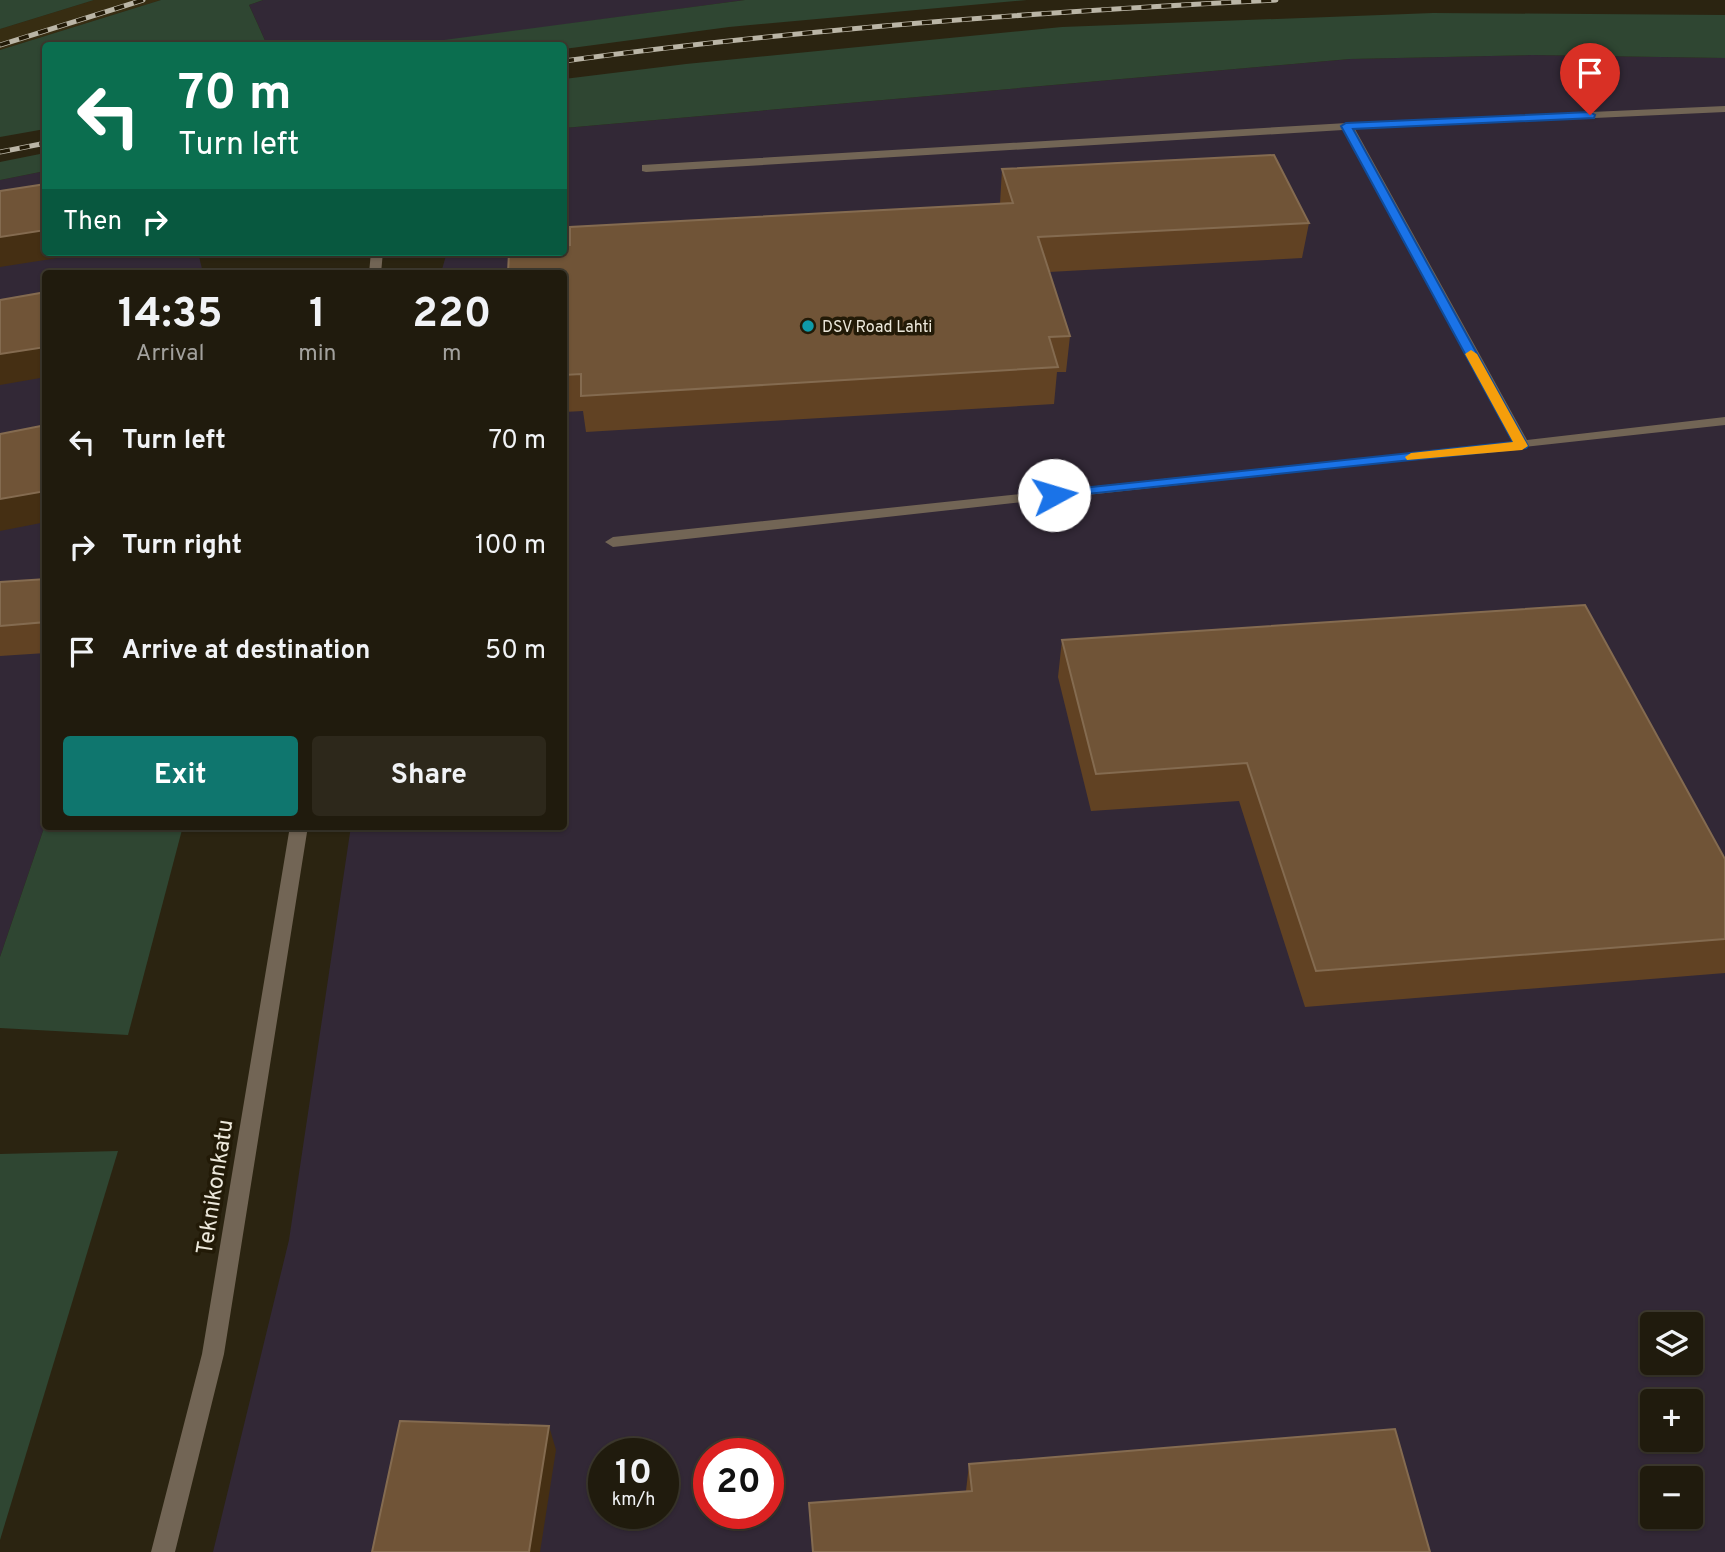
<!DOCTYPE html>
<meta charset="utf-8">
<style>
:root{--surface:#201b0d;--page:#2d281b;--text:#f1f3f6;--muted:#a2a19d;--line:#3d392e;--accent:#0f766e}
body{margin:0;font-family:Overpass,sans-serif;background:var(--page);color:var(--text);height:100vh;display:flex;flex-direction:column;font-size:26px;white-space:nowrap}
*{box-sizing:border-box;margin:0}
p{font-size:23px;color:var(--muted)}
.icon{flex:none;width:38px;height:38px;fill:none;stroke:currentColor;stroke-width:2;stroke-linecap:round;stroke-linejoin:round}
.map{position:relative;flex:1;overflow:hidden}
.details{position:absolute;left:42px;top:270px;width:525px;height:560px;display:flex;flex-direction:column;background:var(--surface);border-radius:7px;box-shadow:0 2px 5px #0004,0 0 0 2px var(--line)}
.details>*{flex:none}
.guide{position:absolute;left:42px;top:42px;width:525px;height:214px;border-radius:7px;box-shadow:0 2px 5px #0004,0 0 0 2px var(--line);background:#0b6e4f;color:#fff;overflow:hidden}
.controls{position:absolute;left:1640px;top:1312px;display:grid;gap:14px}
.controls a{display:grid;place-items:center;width:63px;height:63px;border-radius:7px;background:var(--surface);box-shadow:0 2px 5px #0004,0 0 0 2px var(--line);font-size:35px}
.speed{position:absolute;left:588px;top:1438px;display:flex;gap:14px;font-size:35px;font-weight:700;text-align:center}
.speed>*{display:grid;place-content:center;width:91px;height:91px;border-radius:50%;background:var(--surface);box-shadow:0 2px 5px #0004,0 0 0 2px var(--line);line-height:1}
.speed small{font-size:18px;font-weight:400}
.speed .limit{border:10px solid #d22;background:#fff;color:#111}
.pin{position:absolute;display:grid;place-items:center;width:60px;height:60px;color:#fff;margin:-72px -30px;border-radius:50% 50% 50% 0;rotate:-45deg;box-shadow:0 0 7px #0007}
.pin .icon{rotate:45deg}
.me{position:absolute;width:77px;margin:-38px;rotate:84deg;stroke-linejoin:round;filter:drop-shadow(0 0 5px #0008)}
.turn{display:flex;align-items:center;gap:24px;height:147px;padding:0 21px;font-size:32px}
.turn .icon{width:91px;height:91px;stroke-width:2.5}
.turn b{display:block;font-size:49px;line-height:60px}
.then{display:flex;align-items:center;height:66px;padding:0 21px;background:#0003;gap:14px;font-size:26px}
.eta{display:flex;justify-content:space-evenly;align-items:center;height:119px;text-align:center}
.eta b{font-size:42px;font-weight:700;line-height:49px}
.action{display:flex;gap:14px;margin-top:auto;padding:14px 21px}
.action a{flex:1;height:80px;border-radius:7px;background:var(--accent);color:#fff;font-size:28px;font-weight:700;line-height:80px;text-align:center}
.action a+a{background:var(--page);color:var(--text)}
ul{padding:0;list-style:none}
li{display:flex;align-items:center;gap:21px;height:105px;padding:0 21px}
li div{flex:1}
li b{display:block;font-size:26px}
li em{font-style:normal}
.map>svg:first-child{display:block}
</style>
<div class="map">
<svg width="1725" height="1552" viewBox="0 0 1725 1552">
<rect width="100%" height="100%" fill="#2b2411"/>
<!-- industrial -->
<g fill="#322836" fill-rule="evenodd">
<polygon points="263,0 745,0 406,46 267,45 249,5"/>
<path d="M1532 55 1725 58V1552H213L289 1240 351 826H564V273H441L447 252H564V128L1350 59ZM1652 1325H1690V1363H1652ZM1652 1402H1690V1440H1652ZM604 1454H663V1514H604ZM709 1454H768V1514H709ZM1652 1479H1690V1517H1652Z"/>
<polygon points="45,171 46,252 198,252 203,273 46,273 45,825 0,957 0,180"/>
</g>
<!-- built -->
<polygon fill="#372d12" points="94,0 161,0 0,50 0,29"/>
<!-- green -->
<g fill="#2f4632">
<polygon points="0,0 94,0 0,29"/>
<polygon points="161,0 263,0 249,5 267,45 46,46 45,129 0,137 0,50"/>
<polygon points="745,0 1027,0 729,27 564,49 564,46 406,45"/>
<polygon points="1433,13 1725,15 1725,58 1532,55 1350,59 564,128 564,79 686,64 1062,27"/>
<polygon points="45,153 45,171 0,180 0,162"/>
<polygon points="45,825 183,826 128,1035 0,1028 0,957"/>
<polygon points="118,1151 0,1540 0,1154"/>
</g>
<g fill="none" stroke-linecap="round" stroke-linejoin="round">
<!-- lane -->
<polygon fill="#726555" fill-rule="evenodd" points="1725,106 1725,112 1355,129 1527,440 1725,417 1725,425 613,547 605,542 613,537 1513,442 1343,130 646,172 642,171 642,165 1347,123"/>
<!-- street -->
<g fill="#726555" fill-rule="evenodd">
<polygon points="371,252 383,252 381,273 369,273"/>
<polygon points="290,826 308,826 224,1354 175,1552 151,1552 202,1354"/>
</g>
<!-- rail casing -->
<g stroke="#bab5a6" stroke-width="5">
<g id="rail">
<polyline points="0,45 143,0"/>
<path d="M564 61C801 29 1038 12 1276 0"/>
<polyline points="0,152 46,143"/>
</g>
</g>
<!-- rail -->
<use href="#rail" stroke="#221a07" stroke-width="3.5" stroke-dasharray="10" stroke-linecap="butt"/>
</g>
<!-- wall -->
<g fill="#614223">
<polygon points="1002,169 1309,223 1302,258 1049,272 1070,336 1066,372 1057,372 1054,404 586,432 583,411 564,412 564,273 1000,204"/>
<polygon points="46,579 46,653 0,656 0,582"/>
<polygon points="1062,640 1725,859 1725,973 1305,1007 1239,801 1091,811 1058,677"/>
<polygon points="1395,1429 966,1491 969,1464"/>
</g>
<!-- shaded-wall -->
<g fill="#452f13">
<polygon points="46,230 46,252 96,252 0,267 0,237"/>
<polygon points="46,347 46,377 0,385 0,354"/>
<polygon points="46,491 46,522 0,531 0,499"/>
<polygon points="549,1426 556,1450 540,1552 529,1552"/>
</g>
<!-- building -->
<g fill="#705437" stroke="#846b50" stroke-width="2">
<polygon points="1274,155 1309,223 1038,237 1070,336 1049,337 1058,367 581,396 581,374 564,375 564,273 508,273 509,252 564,252 564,245 570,245 570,227 1013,203 1002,169"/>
<polygon points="46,184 46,230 0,237 0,191"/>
<polygon points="46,292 46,347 0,354 0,300"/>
<polygon points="46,425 46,491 0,499 0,434"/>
<polygon points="46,579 46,622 0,626 0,582"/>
<polygon points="1585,605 1725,859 1725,939 1316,971 1247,763 1096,774 1062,640"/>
<polygon points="400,1421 549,1426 529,1552 372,1552"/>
<polygon points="1395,1429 1430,1552 813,1552 809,1503 972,1491 969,1464"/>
</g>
<!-- route -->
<polygon fill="#1a73e8" stroke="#114b97" stroke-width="2" points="1590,112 1595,115 1594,118 1353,129 1528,446 1526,448 1049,498 1049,492 1054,491 1513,442 1341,126 1346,123"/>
<!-- slow -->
<polygon fill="#f59e0b" points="1471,350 1477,354 1528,446 1522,450 1407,460 1405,457 1411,453 1513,442 1465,354"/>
<!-- markers -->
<circle fill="#0f9aa8" stroke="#221a07" stroke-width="2.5" cx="808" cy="326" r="7"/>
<g text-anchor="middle" stroke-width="7" stroke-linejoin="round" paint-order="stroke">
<!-- far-poi labels -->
<g font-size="16" fill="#ece8db" stroke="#221a07" text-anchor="start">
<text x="822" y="332">DSV Road Lahti</text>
</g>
<!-- near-street labels -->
<g font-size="23" fill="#ece8db" stroke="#221a07">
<text transform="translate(214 1187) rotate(-81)" y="8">Teknikonkatu</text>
</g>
</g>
</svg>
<div class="controls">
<a><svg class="icon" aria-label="layers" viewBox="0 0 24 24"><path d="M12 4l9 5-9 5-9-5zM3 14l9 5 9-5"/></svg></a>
<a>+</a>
<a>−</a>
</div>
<div class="speed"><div>10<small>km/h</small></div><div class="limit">20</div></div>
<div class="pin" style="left:1590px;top:115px;background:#d93025"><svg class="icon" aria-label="arrive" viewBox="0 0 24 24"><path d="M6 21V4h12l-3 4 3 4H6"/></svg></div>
<svg class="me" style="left:1054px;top:495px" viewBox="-20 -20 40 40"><circle r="19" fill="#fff"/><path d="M0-13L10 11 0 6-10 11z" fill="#1a73e8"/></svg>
<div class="guide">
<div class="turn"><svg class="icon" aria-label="left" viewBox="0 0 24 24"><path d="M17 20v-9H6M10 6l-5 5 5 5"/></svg><div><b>70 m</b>Turn left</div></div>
<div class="then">Then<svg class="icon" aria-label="right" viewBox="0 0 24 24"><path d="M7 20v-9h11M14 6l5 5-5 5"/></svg></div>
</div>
<section class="details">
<div class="eta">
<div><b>14:35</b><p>Arrival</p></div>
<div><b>1</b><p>min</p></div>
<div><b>220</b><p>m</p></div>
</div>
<ul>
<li><svg class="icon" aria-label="left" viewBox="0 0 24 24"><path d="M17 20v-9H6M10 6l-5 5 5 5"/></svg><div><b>Turn left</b></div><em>70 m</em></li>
<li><svg class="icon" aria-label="right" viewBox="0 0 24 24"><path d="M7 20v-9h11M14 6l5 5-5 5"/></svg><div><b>Turn right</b></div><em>100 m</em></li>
<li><svg class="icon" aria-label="arrive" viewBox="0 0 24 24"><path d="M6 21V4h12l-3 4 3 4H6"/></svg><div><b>Arrive at destination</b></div><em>50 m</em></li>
</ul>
<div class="action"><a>Exit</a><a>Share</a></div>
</section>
</div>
